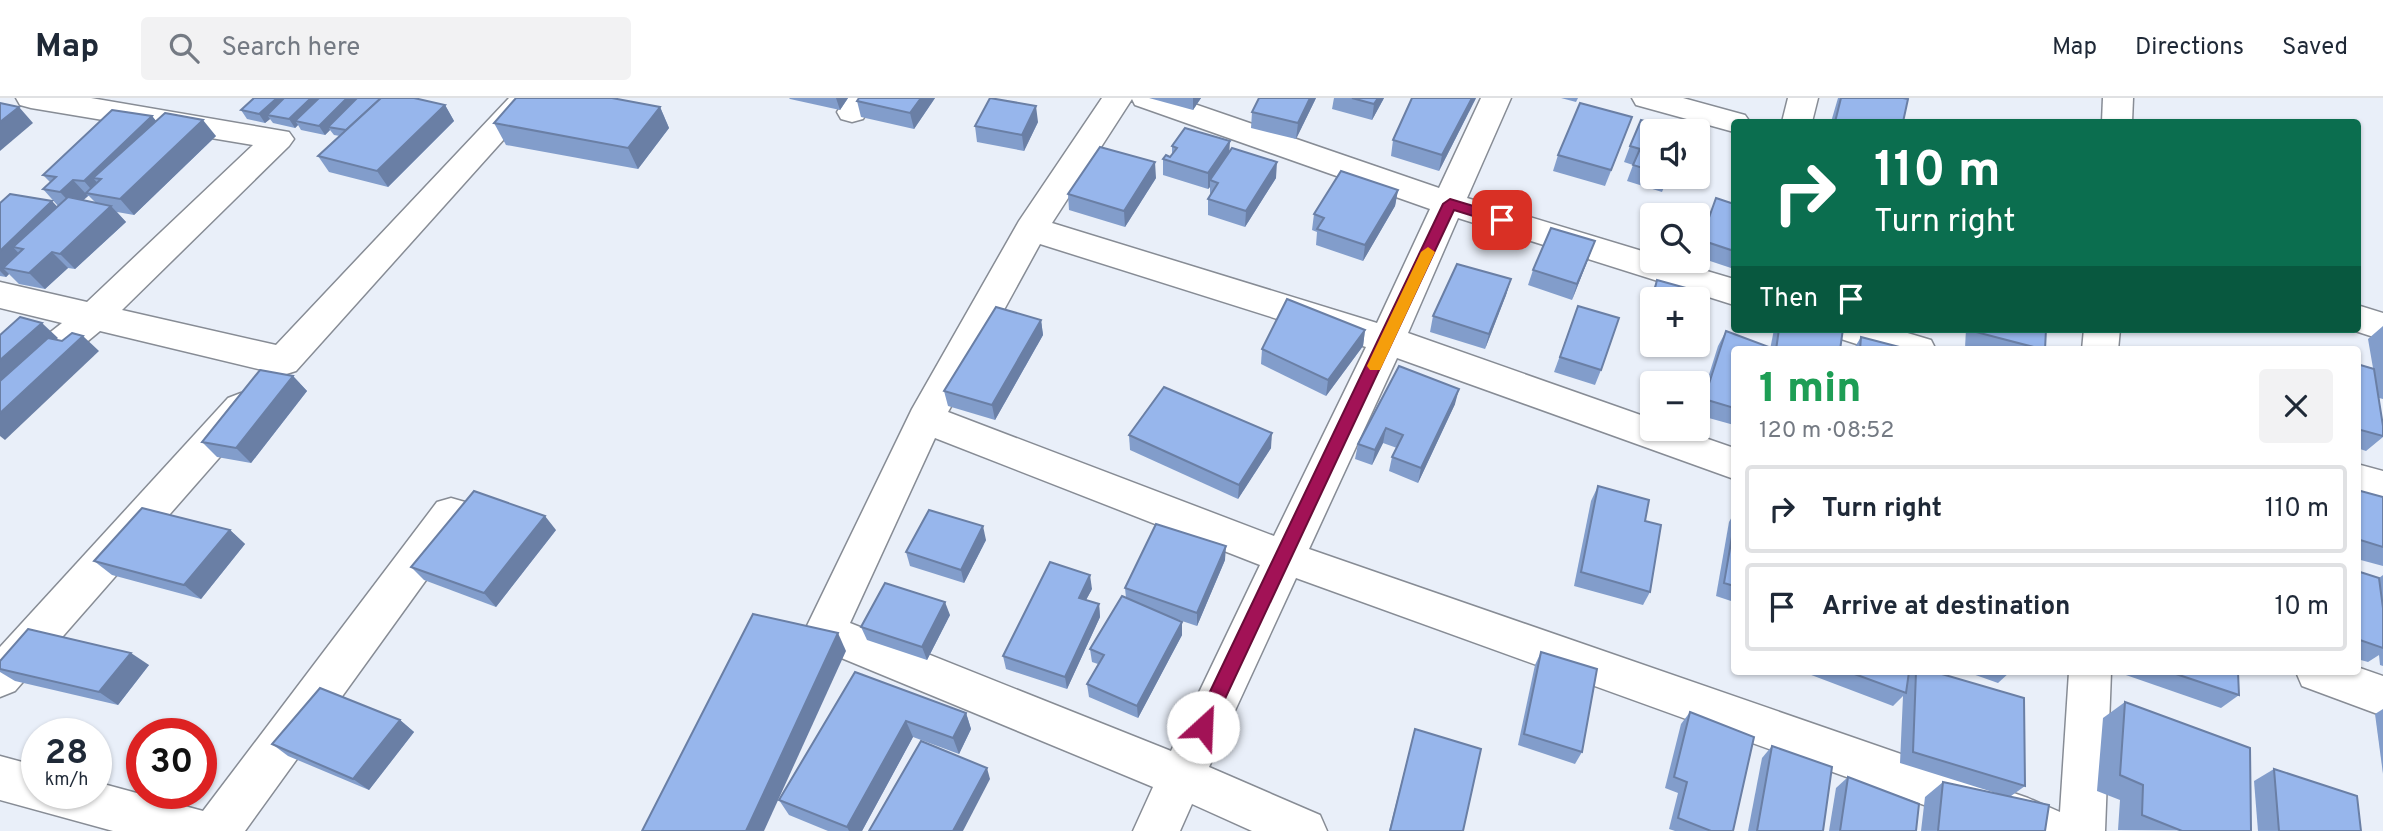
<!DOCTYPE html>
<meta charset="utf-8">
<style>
:root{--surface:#fff;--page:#f2f2f3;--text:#1f2937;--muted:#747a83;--line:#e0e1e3}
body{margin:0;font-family:Overpass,sans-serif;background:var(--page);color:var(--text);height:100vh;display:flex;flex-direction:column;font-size:26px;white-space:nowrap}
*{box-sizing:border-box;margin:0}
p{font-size:23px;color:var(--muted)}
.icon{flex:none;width:38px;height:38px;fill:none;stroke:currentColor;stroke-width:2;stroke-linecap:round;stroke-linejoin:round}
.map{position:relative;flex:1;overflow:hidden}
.details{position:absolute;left:1731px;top:248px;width:630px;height:329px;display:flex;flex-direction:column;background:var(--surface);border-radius:7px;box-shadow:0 2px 5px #0004}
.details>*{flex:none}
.guide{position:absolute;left:1731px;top:21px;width:630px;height:214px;border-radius:7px;box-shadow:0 2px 5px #0004;background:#0b6e4f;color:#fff;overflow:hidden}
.controls{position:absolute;left:1640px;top:21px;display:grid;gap:14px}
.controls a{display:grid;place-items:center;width:70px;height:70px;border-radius:7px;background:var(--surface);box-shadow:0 2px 5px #0004;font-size:35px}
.speed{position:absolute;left:21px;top:620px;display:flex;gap:14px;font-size:35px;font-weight:700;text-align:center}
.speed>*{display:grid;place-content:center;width:91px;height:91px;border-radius:50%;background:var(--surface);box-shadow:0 2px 5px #0004;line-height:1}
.speed small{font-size:18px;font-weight:400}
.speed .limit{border:10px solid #d22;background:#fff;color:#111}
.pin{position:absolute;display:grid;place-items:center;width:60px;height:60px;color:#fff;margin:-30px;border-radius:14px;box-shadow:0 4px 10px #0006}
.me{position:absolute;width:77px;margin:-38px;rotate:25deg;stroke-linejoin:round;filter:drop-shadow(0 0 5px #0008)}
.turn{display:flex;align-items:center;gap:24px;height:147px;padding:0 28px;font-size:32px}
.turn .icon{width:91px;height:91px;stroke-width:2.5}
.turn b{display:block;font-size:49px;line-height:60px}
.then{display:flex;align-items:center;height:66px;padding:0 28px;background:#0003;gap:14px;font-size:26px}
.round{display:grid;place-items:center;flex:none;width:74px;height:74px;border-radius:7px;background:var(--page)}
.headline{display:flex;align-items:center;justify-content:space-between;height:119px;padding:0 28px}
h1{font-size:42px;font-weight:800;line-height:52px;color:#1e9e55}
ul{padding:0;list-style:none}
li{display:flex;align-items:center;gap:21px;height:88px;margin:0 14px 10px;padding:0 14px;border:4px solid var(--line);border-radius:7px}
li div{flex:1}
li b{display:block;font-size:26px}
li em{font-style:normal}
header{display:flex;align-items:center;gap:42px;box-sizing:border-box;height:98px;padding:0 35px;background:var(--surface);border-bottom:2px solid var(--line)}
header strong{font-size:33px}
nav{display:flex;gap:38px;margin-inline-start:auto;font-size:24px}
.search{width:490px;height:63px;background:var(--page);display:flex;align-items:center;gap:18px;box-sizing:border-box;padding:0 24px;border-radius:7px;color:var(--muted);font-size:26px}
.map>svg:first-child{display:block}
</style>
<header>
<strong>Map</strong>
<div class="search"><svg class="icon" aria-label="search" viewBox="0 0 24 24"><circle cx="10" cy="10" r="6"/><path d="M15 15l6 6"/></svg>Search here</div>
<nav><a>Map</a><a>Directions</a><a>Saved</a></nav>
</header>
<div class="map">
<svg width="2383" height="733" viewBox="0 0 2383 733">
<rect width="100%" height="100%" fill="#e9eff9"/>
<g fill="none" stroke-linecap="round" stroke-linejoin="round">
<!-- street casing -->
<g stroke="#878c95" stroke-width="3">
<g id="street">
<polygon points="16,0 91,0 289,34 294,41 289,48 122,212 276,247 509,0 541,0 296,273 283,277 100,233 13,305 0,309 0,274 62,225 0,210 0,184 87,204 253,47 31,10 20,7"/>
<polygon points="846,0 877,0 863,21 852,24 841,21 837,14"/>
<path d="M1102 0H1177L1439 90 1481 0H1511L1467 100 1652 156V163H1673L1734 181V207L1458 120 1408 235 1652 321V331H1679L1734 350V381L1397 260 1309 451 2028 700 2060 714 2069 574H2111L2105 733H1996L1296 480 1209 669 1320 717 1327 733H1252L1192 706 1180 733H1133L1153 689 810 547 804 534 912 311 1019 123ZM1132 1 1135 7 1430 111 1377 225 1052 125ZM1040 146 1366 249 1274 438 948 314ZM935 340 1260 467 1171 653 850 525Z"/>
<polygon points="1632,0 1683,0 1745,17 1750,24 1734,24 1734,34 1636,7"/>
<polygon points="1788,0 1818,0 1812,24 1782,24"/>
<polygon points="2103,0 2133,0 2132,24 2102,24"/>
<polygon points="2357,207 2383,215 2383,242 2349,231 2357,231"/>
<polygon points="1833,231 1894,231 1931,242 1936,252 1875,252 1838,240"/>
<polygon points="2084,231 2120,231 2118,252 2082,252"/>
<polygon points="241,295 254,300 260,310 254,320 15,593 0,599 0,549 228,300"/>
<polygon points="2357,366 2383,373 2383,405 2357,398"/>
<polygon points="451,400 465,404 471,416 465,428 245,733 113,733 0,702 0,658 37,668 37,695 96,695 96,684 203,713 437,404"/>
<polygon points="2357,569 2383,578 2383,618 2302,588 2296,574 2357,574"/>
</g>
</g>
<!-- street -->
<use href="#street" fill="#fff" fill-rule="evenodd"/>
</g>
<!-- wall -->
<g fill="#829dcb" fill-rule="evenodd">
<polygon points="789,0 848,0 840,12 790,1"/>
<polygon points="859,0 935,0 914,31 861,19 857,3"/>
<polygon points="1149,0 1201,0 1193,12"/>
<polygon points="1316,0 1296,41 1251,30 1252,14"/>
<polygon points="1334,0 1384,0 1372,22 1332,11"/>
<polygon points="1476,0 1439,73 1391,58 1393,42"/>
<polygon points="1561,0 1578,0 1576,4"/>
<polygon points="1838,0 1903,0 1903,24 1831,24"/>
<polygon points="445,7 454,23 388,89 329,74 318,58 340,38 334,37 330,32 325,37 301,32 298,27 295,30 273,25 270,21 265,25 247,21 241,12"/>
<polygon points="660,9 669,30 638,71 506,47 494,25"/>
<path d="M152 18 156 23 216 38 134 117 117 114 126 124 75 171 68 170 45 191 19 186 9 176 6 179 0 178V105L58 108 43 91 50 84 43 77ZM88 98H89L95 104 83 102Z"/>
<polygon points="1038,24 1024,53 977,44 975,28"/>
<polygon points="1652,33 1652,79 1668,79 1662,94 1627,83 1633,67 1624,64 1630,48"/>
<polygon points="1626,35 1605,88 1553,73 1558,57"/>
<polygon points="1172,48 1230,53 1276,80 1245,129 1208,117 1208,101 1210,98 1210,89 1208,91 1163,77 1163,61 1170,59 1172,56"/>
<polygon points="1156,80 1125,129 1069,112 1068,96"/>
<polygon points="1398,92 1395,108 1363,163 1316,147 1317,134 1312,132 1314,116"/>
<polygon points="1716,100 1734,106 1734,171 1698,159 1698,148"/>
<polygon points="1589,159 1572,202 1528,187 1533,172"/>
<polygon points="1511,181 1506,197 1485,251 1430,234 1433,218"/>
<polygon points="1657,182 1652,201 1652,240 1640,236 1651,197"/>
<polygon points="1578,208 1601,272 1595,287 1554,274"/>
<polygon points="1041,222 1043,237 995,322 948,308 944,293"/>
<polygon points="2383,228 2383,301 2379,300 2383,328 2383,339 2366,353 2357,350 2357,266 2373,270 2368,241"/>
<polygon points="1774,231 1843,231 1840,252 1770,252"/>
<polygon points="1966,231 2046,231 2045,252 1973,252 1965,250"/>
<polygon points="1365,232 1363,248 1326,298 1261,266 1262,251"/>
<polygon points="1726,233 1734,252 1734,327 1698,317 1698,312 1718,248"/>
<polygon points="1861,239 1911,252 1853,252"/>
<polygon points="1677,247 1688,247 1687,250"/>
<polygon points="1399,268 1455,306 1418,385 1389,373 1392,359 1397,350 1383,345 1372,367 1355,361 1358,346"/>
<polygon points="293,278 307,293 251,365 217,359 202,344"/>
<polygon points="1129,337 1271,350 1238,401 1130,352"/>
<polygon points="1598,388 1645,423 1650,494 1643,507 1574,488 1591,403"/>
<polygon points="2357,392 2383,399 2383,468 2357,461"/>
<polygon points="1734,415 1734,504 1716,498 1729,424"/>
<polygon points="230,432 245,446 201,501 112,477 94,463"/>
<polygon points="556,432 496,509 424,482 411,469"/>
<polygon points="986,442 964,485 910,468 906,454"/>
<polygon points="1225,462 1197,528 1176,521 1182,537 1138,620 1089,599 1087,586 1098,566 1092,564 1090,551 1126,500 1125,490"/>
<polygon points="2357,473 2379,480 2383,477 2383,568 2380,567 2379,557 2368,564 2357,561"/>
<polygon points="1092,491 1086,502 1099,506 1100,519 1067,591 1006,571 1003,558"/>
<polygon points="950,517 927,562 867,542 861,529"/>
<polygon points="1541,554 1582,654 1575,666 1518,647 1535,567"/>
<polygon points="0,563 149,567 118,607 15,583 0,574"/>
<polygon points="855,574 966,615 971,631 959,656 913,639 862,733 828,733 789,717 779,702"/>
<polygon points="1806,574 1909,574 1909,576 1911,574 1935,574 2025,688 2011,698 2045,733 1921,733 1925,699 1943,684 1999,696 1900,665 1903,598 1893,608 1806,575"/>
<polygon points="1967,574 2010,574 1998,585"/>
<polygon points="2123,574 2238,574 2239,597 2221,610 2123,576"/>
<polygon points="2125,604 2251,733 2118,732 2120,702 2097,693 2103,620"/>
<polygon points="2383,611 2383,676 2375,616"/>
<polygon points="1690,614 1733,733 1675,733 1669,731 1678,695 1665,690 1681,626"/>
<polygon points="400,622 414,634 369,692 288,658 272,646"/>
<polygon points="1415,631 1463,733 1389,733"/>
<polygon points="1772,648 1823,733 1748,733 1762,660"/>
<polygon points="2274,671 2361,733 2258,733 2254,683"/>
<polygon points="1848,679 1916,733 1829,733 1836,690"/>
</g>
<!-- shaded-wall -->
<g fill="#6a7fa5">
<polygon points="277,0 292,0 267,17 270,21 265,25 259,16"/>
<polygon points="311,0 326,0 295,23 298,27 295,30 289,21"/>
<polygon points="347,0 361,0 328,29 330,32 325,37 319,28"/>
<polygon points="836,0 848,0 840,12"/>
<polygon points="921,0 935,0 914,31 910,15"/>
<polygon points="1193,0 1201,0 1193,12"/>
<polygon points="1310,0 1316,0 1296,41 1298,25"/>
<polygon points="1378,0 1384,0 1372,22 1374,6"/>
<polygon points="1472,0 1476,0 1439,73 1442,57"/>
<polygon points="445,7 454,23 388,89 377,73"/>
<polygon points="1036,8 1038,24 1024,53 1022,37"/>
<polygon points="19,9 33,25 0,53 0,24"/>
<polygon points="660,9 669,30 638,71 628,50"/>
<polygon points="152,18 165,34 101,81 93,80 105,93 96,97 84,83"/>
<polygon points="203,22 216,38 134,117 120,101"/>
<polygon points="1230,43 1229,59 1210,82 1210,89 1208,91 1208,75"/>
<polygon points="1155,64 1156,80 1125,129 1124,113"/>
<polygon points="1277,64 1276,80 1245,129 1246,113"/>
<polygon points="73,82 88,98 75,110 60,94"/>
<polygon points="1398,92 1395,108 1363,163 1365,147"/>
<polygon points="52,103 67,119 23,151 13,149 24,161 3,170 9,176 6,179 0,173 0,153"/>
<polygon points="111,108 126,124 75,171 60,156"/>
<polygon points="1595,143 1589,159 1572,202 1577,186"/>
<polygon points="52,154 68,170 45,191 29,175"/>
<polygon points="1511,181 1506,197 1485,251 1489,236"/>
<polygon points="1041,222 1043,237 995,322 992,307"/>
<polygon points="42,225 58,240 0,293 0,262"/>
<polygon points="1365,232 1363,248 1326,298 1328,282"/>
<polygon points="83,238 99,253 5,342 0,338 0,315"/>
<polygon points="293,278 307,293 251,365 236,350"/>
<polygon points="1459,291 1455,306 1418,385 1421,370"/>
<polygon points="1386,330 1383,345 1372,367 1375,352"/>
<polygon points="1272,335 1271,350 1238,401 1239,387"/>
<polygon points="545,418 556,432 496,509 484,495"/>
<polygon points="983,428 986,442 964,485 961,472"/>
<polygon points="230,432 245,446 201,501 184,487"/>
<polygon points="1226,448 1225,462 1197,528 1197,515"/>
<polygon points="1090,477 1092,491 1080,513 1079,500"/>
<polygon points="945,504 950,517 927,562 922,549"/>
<polygon points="1099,506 1100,519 1067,591 1065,579"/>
<polygon points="1182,524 1182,537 1138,620 1137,608"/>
<polygon points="838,535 846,553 764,733 746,733"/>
<polygon points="131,555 149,567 118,607 99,594"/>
<polygon points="966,615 971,631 959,656 953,640"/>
<polygon points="400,622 414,634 369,692 353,681"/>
<polygon points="906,623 913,639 862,733 849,733 847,729"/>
<polygon points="987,670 990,681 963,733 953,733"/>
</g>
<!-- building -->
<g fill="#97b6ec" stroke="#6a7fa5" stroke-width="2">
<polygon points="254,0 277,0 259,16 241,12"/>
<polygon points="284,0 311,0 289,21 267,17"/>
<polygon points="319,0 347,0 319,28 295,23"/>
<polygon points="357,0 381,0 346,32 328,29"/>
<polygon points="381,0 414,0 445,7 377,73 318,58"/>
<polygon points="516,0 612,0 660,9 628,50 494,25"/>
<polygon points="859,0 921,0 910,15 857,3"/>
<polygon points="990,0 1036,8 1022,37 975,28"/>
<polygon points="1259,0 1310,0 1298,25 1252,14"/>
<polygon points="1352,0 1378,0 1374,6"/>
<polygon points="1412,0 1472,0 1442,57 1393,42"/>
<polygon points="1841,0 1903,0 1908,1 1903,24 1835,24"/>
<polygon points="0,5 19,9 0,24"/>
<polygon points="1580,5 1632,19 1611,72 1558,57"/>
<polygon points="112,12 152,18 84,83 73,82 60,94 43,91 56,79 43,77"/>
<polygon points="165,15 203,22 120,101 86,95 101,81 93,80"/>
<polygon points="1641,22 1680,33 1652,33 1652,73 1633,67 1640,51 1630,48"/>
<polygon points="1185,30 1230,43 1208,75 1163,61 1166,57 1170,59 1177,50 1172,48"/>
<polygon points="1100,49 1155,64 1124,113 1068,96"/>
<polygon points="1232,50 1277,64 1246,113 1208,101 1218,85 1210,82"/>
<polygon points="1341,73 1398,92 1365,147 1317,131 1324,120 1314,116"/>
<polygon points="10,96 52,103 0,153 0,105"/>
<polygon points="68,99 111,108 60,156 52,154 29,175 3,170 23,151 13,149"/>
<polygon points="1716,100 1734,106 1734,153 1701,142"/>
<polygon points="1551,130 1595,143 1577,186 1533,172"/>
<polygon points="1457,166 1511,181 1489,236 1433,218"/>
<polygon points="1657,182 1704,195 1698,220 1698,201 1652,201 1652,222 1647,221"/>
<polygon points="1287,201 1365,232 1328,282 1262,251"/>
<polygon points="1578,208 1619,220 1601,272 1560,259"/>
<polygon points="996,209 1041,222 992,307 944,293"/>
<polygon points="20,219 42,225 0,262 0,237"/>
<polygon points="1779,231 1843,231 1840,252 1776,252"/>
<polygon points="1976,231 2046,231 2045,252 1976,234"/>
<polygon points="1726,233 1769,249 1768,252 1734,252 1734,310 1704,301"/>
<polygon points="72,235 83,238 0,315 0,283 48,240 62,243"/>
<polygon points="1861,239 1911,252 1860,252"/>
<polygon points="2357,266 2374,271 2383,328 2383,338 2357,331"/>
<polygon points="1399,268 1459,291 1421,370 1392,359 1403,337 1386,330 1375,352 1358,346"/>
<polygon points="260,272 293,278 236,350 202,344"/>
<polygon points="1164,289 1272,335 1239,387 1129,337"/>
<polygon points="1598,388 1649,402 1645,423 1661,427 1650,494 1581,474"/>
<polygon points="2357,392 2383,399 2383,449 2357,441"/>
<polygon points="474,393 545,418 484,495 411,469"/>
<polygon points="142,410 230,432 184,487 94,463"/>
<polygon points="929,412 983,428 961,472 906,454"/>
<polygon points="1156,426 1226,448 1197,515 1125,490"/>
<polygon points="1734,427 1734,488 1724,485"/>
<polygon points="1050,464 1090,477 1079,500 1099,506 1065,579 1003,558"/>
<polygon points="2357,473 2379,480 2383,510 2383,550 2357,541"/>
<polygon points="885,485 945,504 922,549 861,529"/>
<polygon points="1122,498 1182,524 1137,608 1087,586 1104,557 1090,551"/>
<polygon points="753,516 838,535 746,733 642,733"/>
<polygon points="28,531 131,555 99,594 0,571 0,563"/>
<polygon points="1541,554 1597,571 1582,654 1524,636"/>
<polygon points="855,574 966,615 953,640 906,623 847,729 779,702"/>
<polygon points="1849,574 1909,574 1906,595"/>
<polygon points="1916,574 1935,574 2024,600 2025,688 1913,654"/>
<polygon points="2170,574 2238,574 2239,597"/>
<polygon points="320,590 400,622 353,681 272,646"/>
<polygon points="2125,604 2250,650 2251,733 2182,733 2142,717 2143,687 2120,677"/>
<polygon points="1690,614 1754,639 1733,733 1711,733 1678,720 1687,684 1674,679"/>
<polygon points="1415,631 1481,651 1463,733 1390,733"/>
<polygon points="921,643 987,670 953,733 869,733"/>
<polygon points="1772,648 1832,669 1823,733 1757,733"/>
<polygon points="2274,671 2357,698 2361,733 2279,733"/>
<polygon points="1848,679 1919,706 1916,733 1840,733"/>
<polygon points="1943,684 2049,707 2045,733 1938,733"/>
</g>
<!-- route -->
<polygon fill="#a21256" stroke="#690c38" stroke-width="2" points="1450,101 1507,118 1509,122 1502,127 1454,112 1209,635 1203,638 1196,635 1194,629 1196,623 1443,106"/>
<!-- slow -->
<polygon fill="#f59e0b" points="1428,149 1435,154 1382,268 1380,272 1370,272 1367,268 1421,154"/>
</svg>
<div class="controls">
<a><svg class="icon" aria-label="sound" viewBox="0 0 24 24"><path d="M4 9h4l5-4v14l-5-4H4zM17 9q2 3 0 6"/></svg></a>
<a><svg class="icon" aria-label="search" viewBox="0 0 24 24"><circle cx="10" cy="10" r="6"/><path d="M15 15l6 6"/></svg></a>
<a>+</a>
<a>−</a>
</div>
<div class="speed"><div>28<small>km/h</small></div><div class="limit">30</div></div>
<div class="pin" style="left:1502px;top:122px;background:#d93025"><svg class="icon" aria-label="arrive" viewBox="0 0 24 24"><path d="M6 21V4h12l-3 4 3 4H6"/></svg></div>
<svg class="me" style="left:1203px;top:629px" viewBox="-20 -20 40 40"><circle r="19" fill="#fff"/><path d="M0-13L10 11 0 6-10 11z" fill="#a21256"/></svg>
<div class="guide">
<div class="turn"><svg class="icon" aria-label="right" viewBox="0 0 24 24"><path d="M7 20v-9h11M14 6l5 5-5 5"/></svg><div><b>110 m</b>Turn right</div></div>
<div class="then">Then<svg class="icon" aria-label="arrive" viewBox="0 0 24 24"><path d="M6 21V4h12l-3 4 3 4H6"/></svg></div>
</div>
<section class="details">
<div class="headline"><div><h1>1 min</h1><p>120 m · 08:52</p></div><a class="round"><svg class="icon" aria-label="close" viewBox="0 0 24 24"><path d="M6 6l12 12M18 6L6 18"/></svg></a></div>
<ul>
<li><svg class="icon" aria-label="right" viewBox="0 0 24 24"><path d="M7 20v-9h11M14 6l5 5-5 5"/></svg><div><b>Turn right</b></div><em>110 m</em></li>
<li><svg class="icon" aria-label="arrive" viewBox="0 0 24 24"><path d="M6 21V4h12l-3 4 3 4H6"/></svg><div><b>Arrive at destination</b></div><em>10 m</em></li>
</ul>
</section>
</div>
